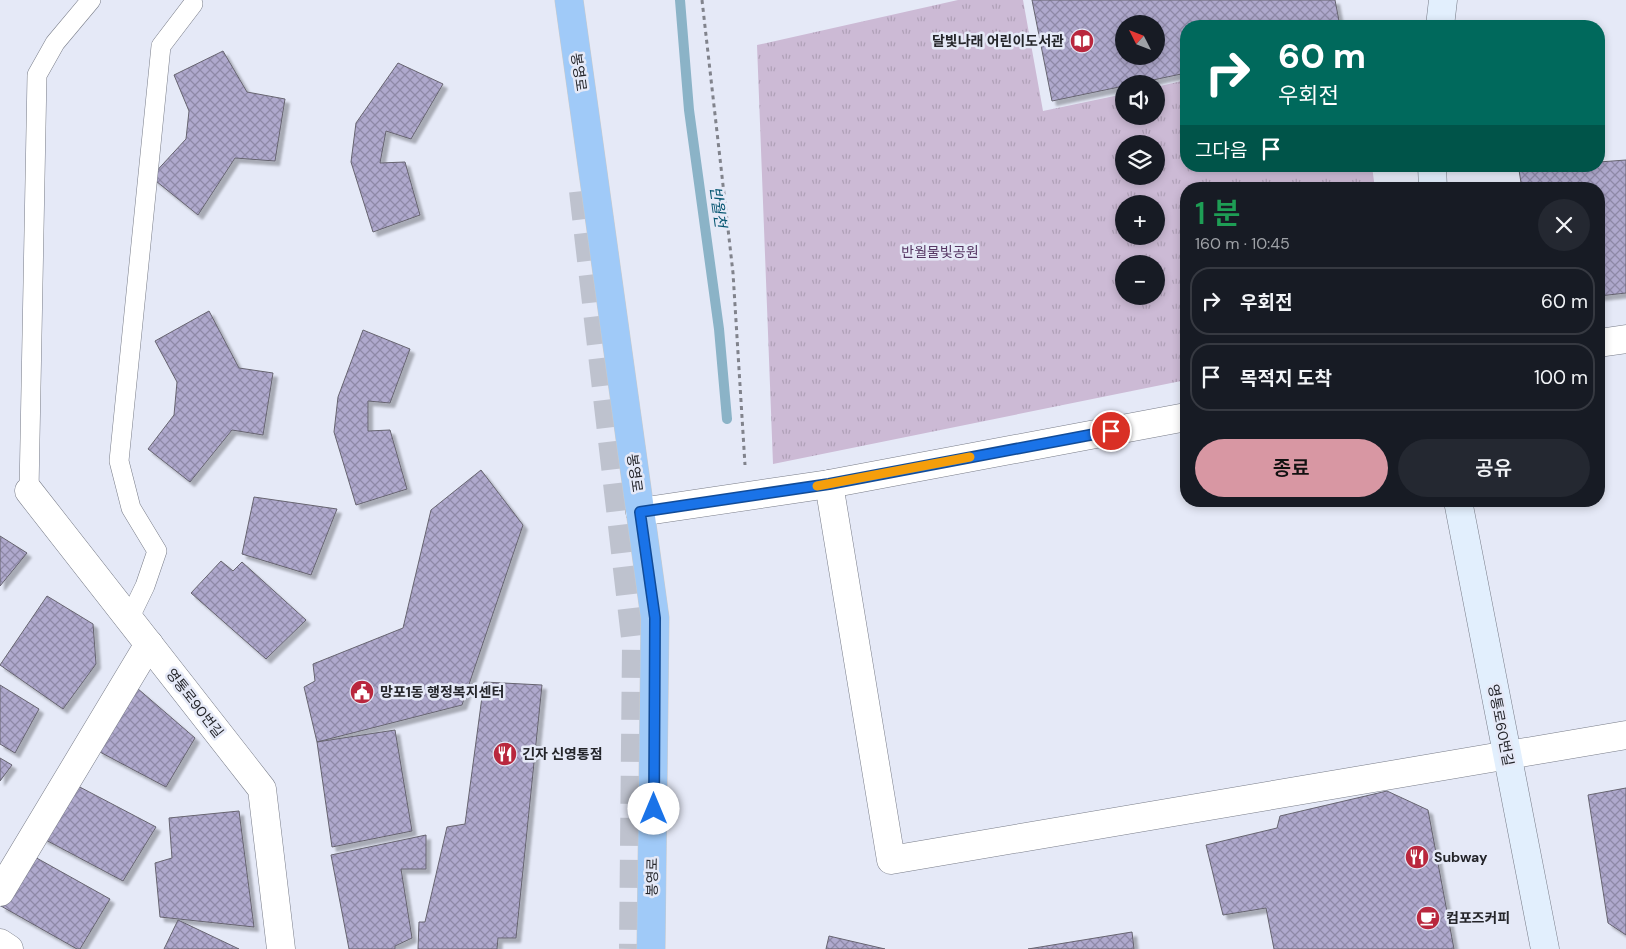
<!DOCTYPE html>
<html lang="ko">
<meta charset="utf-8">
<style>
:root{--surface:#171b24;--page:#242831;--text:#f1f3f6;--muted:#9ea1a6;--line:#363941;--accent:#d897a3}
body{margin:0;font-family:"DM Sans","Noto Sans KR",sans-serif;background:var(--page);color:var(--text);height:100vh;display:flex;flex-direction:column;font-size:19px;white-space:nowrap}
*{box-sizing:border-box;margin:0}
p{font-size:16px;color:var(--muted)}
.icon{flex:none;width:28px;height:28px;fill:none;stroke:currentColor;stroke-width:2;stroke-linecap:round;stroke-linejoin:round}
.map{position:relative;flex:1;overflow:hidden}
.details{position:absolute;left:1180px;top:182px;width:425px;height:325px;display:flex;flex-direction:column;background:var(--surface);border-radius:20px;box-shadow:0 2px 8px #0003}
.details>*{flex:none}
.banner{position:absolute;left:1180px;top:20px;width:425px;height:152px;border-radius:20px;box-shadow:0 2px 8px #0003;background:#00695c;color:#fff;overflow:hidden}
.needle{width:32px;rotate:312deg}
.buttons{position:absolute;left:1115px;top:15px;display:grid;gap:10px}
.buttons a{display:grid;place-items:center;width:50px;height:50px;border-radius:50%;background:var(--surface);box-shadow:0 2px 8px #0003;font-size:25px}
.pin{position:absolute;display:grid;place-items:center;width:42px;height:42px;color:#fff;margin:-21px;border:2px solid #fff;border-radius:50%;box-shadow:0 1px 5px #0007}
.me{position:absolute;width:55px;margin:-28px;rotate:0deg;stroke-linejoin:round;filter:drop-shadow(0 0 4px #0008)}
.turn{display:flex;align-items:center;gap:18px;height:105px;padding:0 15px;font-size:22px}
.turn .icon{width:65px;height:65px;stroke-width:2.5}
.turn b{display:block;font-size:35px;line-height:42px}
.then{display:flex;align-items:center;height:48px;padding:0 15px;background:#0003;gap:10px;font-size:19px}
.round{display:grid;place-items:center;flex:none;width:52px;height:52px;border-radius:26px;background:var(--page)}
.summary{display:flex;align-items:center;justify-content:space-between;height:85px;padding:0 15px}
h1{font-size:30px;font-weight:600;line-height:38px;color:#1e9e55}
.primary-button{display:flex;gap:10px;margin-top:auto;padding:10px 15px}
.primary-button a{flex:1;height:58px;border-radius:30px;background:var(--accent);color:#111;font-size:20px;font-weight:600;line-height:58px;text-align:center}
.primary-button a+a{background:var(--page);color:var(--text)}
ul{padding:0;list-style:none}
li{display:flex;align-items:center;gap:15px;height:68px;margin:0 10px 8px;padding:0 5px;border:2px solid var(--line);border-radius:20px}
li div{flex:1}
li b{display:block;font-size:19px}
li em{font-style:normal}
.map>svg:first-child{display:block}
</style>
<div class="map">
<svg width="1626" height="949" viewBox="0 0 1626 949">
<defs>
<pattern id="park-tufts" width="24" height="20" patternUnits="userSpaceOnUse" patternTransform="scale(1.25)"><rect width="24" height="20" fill="#ccbad5"/><path d="M3 7l-1-3M5 7V3M7 7l1-3M15 17l-1-3M17 17v-4M19 17l1-3" fill="none" stroke="#afa0b7"/></pattern>
<pattern id="building-cross-hatch" width="8" height="8" patternUnits="userSpaceOnUse" patternTransform="scale(1.25)"><rect width="8" height="8" fill="#afa9cd"/><path d="M0 0l8 8M0 8l8-8" fill="none" stroke="#8e89a7"/></pattern>
<filter id="shadow"><feDropShadow dx="4.5" dy="4.5" stdDeviation="1" flood-color="#0004"/></filter>
</defs>
<rect width="100%" height="100%" fill="#e5e9f7"/>
<!-- park -->
<path fill="url(#park-tufts)" fill-rule="evenodd" d="M958 0H1023L1043 111 1124 94V116H1156V87L1186 80V166H1372L1375 189H1186V380L773 464 757 45ZM1124 144H1156V176H1124ZM1124 204H1156V236H1124ZM1124 264H1156V296H1124Z"/>
<g fill="none" stroke-linecap="round" stroke-linejoin="round">
<!-- stream -->
<polyline stroke="#8bb3c7" stroke-width="10" points="680,0 689,110 719,329 727,419"/>
</g>
<!-- building -->
<g fill="url(#building-cross-hatch)" stroke="#666470" fill-rule="evenodd" filter="url(#shadow)">
<path d="M1032 0H1335L1340 26H1186V73L1134 84H1124V86L1052 101ZM1124 24H1156V56H1124Z"/>
<polygon points="223,51 247,92 285,99 275,161 235,158 198,215 151,177 186,139 189,111 174,75"/>
<polygon points="398,63 443,84 411,139 386,131 380,163 405,162 420,215 373,232 351,162 356,123"/>
<polygon points="1626,160 1626,293 1599,296 1599,189 1522,189 1519,170 1558,166 1599,166 1599,162"/>
<polygon points="209,311 239,368 273,373 263,435 232,430 190,482 148,449 174,415 177,382 155,341"/>
<polygon points="363,330 410,349 390,403 368,401 368,431 390,430 407,489 356,505 334,432 338,397"/>
<polygon points="481,470 523,525 462,705 317,742 304,687 315,681 313,664 403,628 431,510"/>
<polygon points="254,497 337,509 311,575 242,554"/>
<polygon points="0,536 27,553 0,586"/>
<polygon points="221,561 233,571 242,562 306,620 266,659 191,593"/>
<polygon points="47,596 93,624 96,664 63,709 0,665"/>
<polygon points="484,682 542,685 516,938 498,938 497,949 418,949 419,922 425,922 447,827 465,824"/>
<polygon points="0,685 39,709 15,753 0,744"/>
<polygon points="137,688 195,738 166,787 98,751"/>
<polygon points="395,730 412,831 332,847 317,742"/>
<polygon points="0,758 12,765 0,781"/>
<polygon points="74,784 156,827 123,881 42,838"/>
<polygon points="1626,788 1626,935 1608,923 1588,795"/>
<polygon points="1387,791 1428,810 1454,949 1274,949 1266,908 1223,915 1206,845 1277,828 1280,816"/>
<polygon points="239,811 254,927 160,917 155,863 172,858 169,818"/>
<polygon points="426,835 426,869 401,869 412,938 395,946 395,949 349,949 331,855"/>
<polygon points="33,856 110,899 80,949 77,949 1,906"/>
<polygon points="178,920 239,949 164,949"/>
<polygon points="1132,932 1134,949 1028,949"/>
<polygon points="829,936 885,949 826,949"/>
</g>
<g fill="none" stroke-linecap="round" stroke-linejoin="round">
<!-- highway-tunnel -->
<polyline stroke="#bec2ce" stroke-width="28" stroke-dasharray="28 14" stroke-linecap="butt" points="583,191 636,646 633,949"/>
<!-- lane casing -->
<g stroke="#787c88" stroke-width="20">
<g id="lane">
<polyline points="29,491 37,75 55,43 91,0"/>
<polyline points="129,619 145,586 157,551 131,508 119,461 161,46 193,4"/>
</g>
</g>
<!-- street casing -->
<g stroke="#787c88" stroke-width="29">
<g id="street">
<polyline points="1599,343 1626,339"/>
<polyline points="829,484 891,860 1626,735"/>
<polyline points="29,491 262,789 281,949"/>
<polyline points="640,512 829,484 1186,417"/>
<polyline points="0,892 149,644"/>
<polyline points="0,943 9,949"/>
</g>
</g>
<!-- secondary casing -->
<g stroke="#787c88" stroke-width="29">
<g id="secondary">
<polyline points="1440,26 1443,0"/>
<polyline points="1432,166 1433,189"/>
<polyline points="1458,501 1545,949"/>
</g>
</g>
<!-- highway casing -->
<g stroke="#cacbcc" stroke-width="29">
<polyline id="highway" points="569,0 655,618 651,949"/>
</g>
<!-- path -->
<polyline stroke="#81838c" stroke-width="3" stroke-dasharray="4 4" stroke-linecap="butt" points="702,0 733,273 745,465"/>
<!-- lane -->
<use href="#lane" stroke="#fff" stroke-width="19"/>
<!-- street -->
<use href="#street" stroke="#fff" stroke-width="28"/>
<!-- secondary -->
<use href="#secondary" stroke="#e2effd" stroke-width="28"/>
<!-- highway -->
<use href="#highway" stroke="#a0caf8" stroke-width="28"/>
</g>
<g fill="none" stroke-linecap="round" stroke-linejoin="round">
<!-- route casing -->
<g stroke="#114b97" stroke-width="12">
<polyline id="route" points="654,809 655,618 640,512 829,484 1111,431"/>
</g>
<!-- route -->
<use href="#route" stroke="#1a73e8" stroke-width="9"/>
<!-- slow -->
<polyline stroke="#f59e0b" stroke-width="9" points="817,486 970,457"/>
</g>
<!-- icons -->
<defs>
<g id="library-disc" transform="scale(1.25)"><circle r="9.5" fill="#b9273d" stroke="#e5e9f7"/><path d="M-6-4Q-3-5.5-.7-3.5V5Q-3 3-6 4ZM6-4Q3-5.5 .7-3.5V5Q3 3 6 4Z" fill="#fff"/></g>
<g id="civic-disc" transform="scale(1.25)"><circle r="9.5" fill="#b9273d" stroke="#e5e9f7"/><path d="M-.6-6.5H3V-4.5H.6V-3L4-1V1h2V6H-6V1h2V-1L-.6-3ZM-1.2 2.5V6h2.4V2.5Z" fill="#fff"/></g>
<g id="restaurant-disc" transform="scale(1.25)"><circle r="9.5" fill="#b9273d" stroke="#e5e9f7"/><path d="M-5-6h1v4h1v-4h1v4h1v-4h1v5L-1.5 .5V6h-2V.5L-5-1ZM5-6V6H3V1.5H1.5Q1.5-4 5-6Z" fill="#fff"/></g>
<g id="cafe-disc" transform="scale(1.25)"><circle r="9.5" fill="#b9273d" stroke="#e5e9f7"/><path d="M-5.5-4.5H6V0H3Q3 3.5 0 3.5H-2.5Q-5.5 3.5-5.5 0ZM3-3.2v2h1.7v-2ZM-6 4.5H4V6H-6Z" fill="#fff"/></g>
</defs>
<g fill-rule="evenodd">
<use href="#library-disc" x="1082" y="41"/>
<use href="#civic-disc" x="362" y="692"/>
<use href="#restaurant-disc" x="505" y="754"/>
<use href="#restaurant-disc" x="1417" y="857"/>
<use href="#cafe-disc" x="1428" y="918"/>
</g>
<g text-anchor="middle" stroke-width="5" stroke-linejoin="round" paint-order="stroke">
<!-- poi labels -->
<g font-size="14" font-weight="bold" fill="#24252a" stroke="#e5e9f7" text-anchor="start">
<text x="1064" y="46" text-anchor="end">달빛나래 어린이도서관</text>
<text x="380" y="697">망포1동 행정복지센터</text>
<text x="522" y="759">긴자 신영통점</text>
<text x="1434" y="862">Subway</text>
<text x="1446" y="923">컴포즈커피</text>
</g>
<!-- street labels -->
<g font-size="14" fill="#24252a" stroke="#e5e9f7">
<text transform="translate(579 72) rotate(82)" y="5">봉영로</text>
<text transform="translate(635 473) rotate(82)" y="5">봉영로</text>
<text transform="translate(195 703) rotate(52)" y="5">영통로90번길</text>
<text transform="translate(1501 725) rotate(79)" y="5">영통로60번길</text>
<text transform="translate(652 877) rotate(-89)" y="5">봉영로</text>
</g>
<!-- park labels -->
<g font-size="14" fill="#553663" stroke="#e5e9f7">
<text x="940" y="257">반월물빛공원</text>
</g>
<!-- water labels -->
<g font-size="15" font-style="italic" fill="#045470" stroke="#e5e9f7">
<text transform="translate(718 207) rotate(82)" y="5">반월천</text>
</g>
</g>
</svg>
<div class="buttons">
<a><svg class="needle" viewBox="-14 -14 28 28"><path d="M0-13l5 13h-10z" fill="#e53935"/><path d="M0 13l5-13h-10z" fill="#9ea1a6"/></svg></a>
<a><svg class="icon" aria-label="sound" viewBox="0 0 24 24"><path d="M4 9h4l5-4v14l-5-4H4zM17 9q2 3 0 6"/></svg></a>
<a><svg class="icon" aria-label="layers" viewBox="0 0 24 24"><path d="M12 4l9 5-9 5-9-5zM3 14l9 5 9-5"/></svg></a>
<a>+</a>
<a>−</a>
</div>
<div class="pin" style="left:1111px;top:431px;background:#d93025"><svg class="icon" aria-label="arrive" viewBox="0 0 24 24"><path d="M6 21V4h12l-3 4 3 4H6"/></svg></div>
<svg class="me" style="left:654px;top:809px" viewBox="-20 -20 40 40"><circle r="19" fill="#fff"/><path d="M0-13L10 11 0 6-10 11z" fill="#1a73e8"/></svg>
<div class="banner">
<div class="turn"><svg class="icon" aria-label="right" viewBox="0 0 24 24"><path d="M7 20v-9h11M14 6l5 5-5 5"/></svg><div><b>60 m</b>우회전</div></div>
<div class="then">그다음<svg class="icon" aria-label="arrive" viewBox="0 0 24 24"><path d="M6 21V4h12l-3 4 3 4H6"/></svg></div>
</div>
<section class="details">
<div class="summary"><div><h1>1 분</h1><p>160 m · 10:45</p></div><a class="round"><svg class="icon" aria-label="close" viewBox="0 0 24 24"><path d="M6 6l12 12M18 6L6 18"/></svg></a></div>
<ul>
<li><svg class="icon" aria-label="right" viewBox="0 0 24 24"><path d="M7 20v-9h11M14 6l5 5-5 5"/></svg><div><b>우회전</b></div><em>60 m</em></li>
<li><svg class="icon" aria-label="arrive" viewBox="0 0 24 24"><path d="M6 21V4h12l-3 4 3 4H6"/></svg><div><b>목적지 도착</b></div><em>100 m</em></li>
</ul>
<div class="primary-button"><a>종료</a><a>공유</a></div>
</section>
</div>
